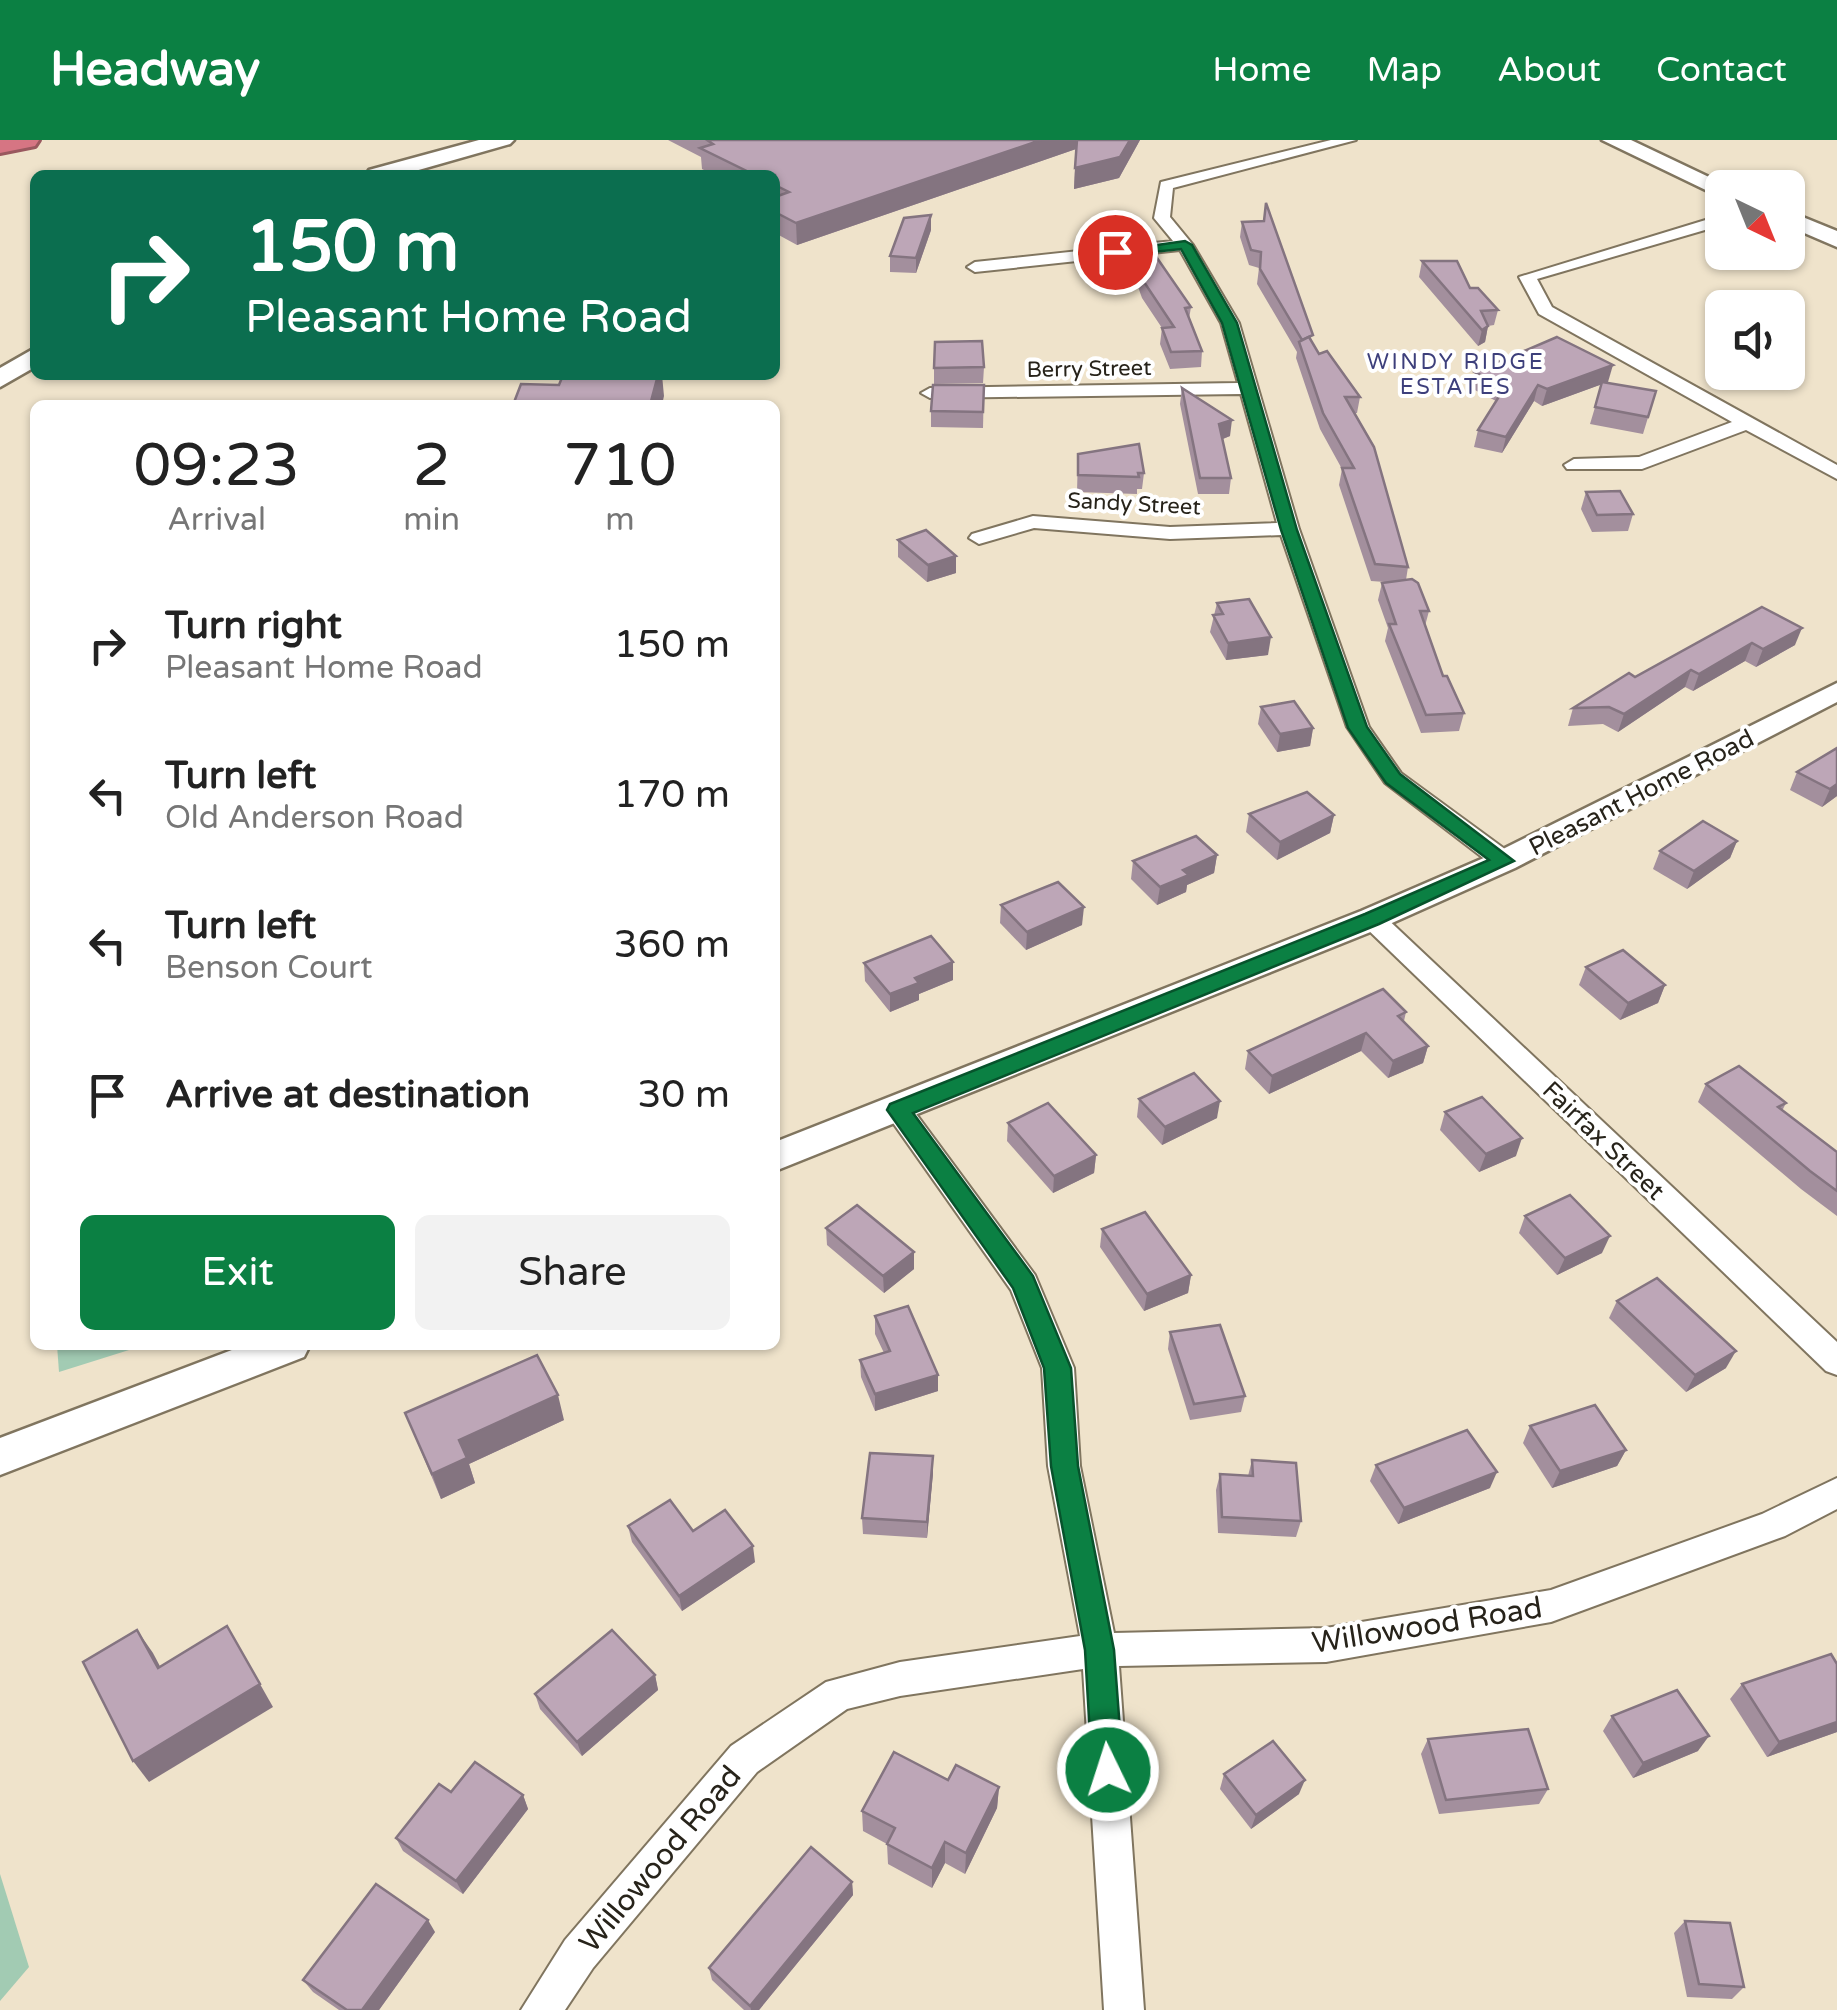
<!DOCTYPE html>
<style>
:root{--surface:#fff;--page:#f2f2f2;--text:#222;--muted:#767676;--accent:#0b8043}
body{margin:0;font-family:"Varela Round",sans-serif;background:var(--page);color:var(--text);height:100vh;display:flex;flex-direction:column;font-size:38px;white-space:nowrap}
*{box-sizing:border-box;margin:0}
p{font-size:32px;color:var(--muted)}
.icon{flex:none;width:55px;height:55px;fill:none;stroke:currentColor;stroke-width:2;stroke-linecap:round;stroke-linejoin:round}
.map{position:relative;flex:1;overflow:hidden}
.sheet{position:absolute;left:30px;top:260px;width:750px;height:950px;display:flex;flex-direction:column;background:var(--surface);border-radius:15px;box-shadow:0 2px 8px #0004}
.sheet>*{flex:none}
.guide{position:absolute;left:30px;top:30px;width:750px;height:210px;border-radius:15px;box-shadow:0 2px 8px #0004;background:#0b6e4f;color:#fff;overflow:hidden}
.needle{width:65px;rotate:137deg}
.controls{position:absolute;left:1705px;top:30px;display:grid;gap:20px}
.controls a{display:grid;place-items:center;width:100px;height:100px;border-radius:15px;background:var(--surface);box-shadow:0 2px 8px #0004;font-size:50px}
.pin{position:absolute;display:grid;place-items:center;width:85px;height:85px;color:#fff;margin:-42px;border:5px solid #fff;border-radius:50%;box-shadow:0 2px 10px #0007}
.me{position:absolute;width:110px;margin:-55px;rotate:356deg;stroke-linejoin:round;filter:drop-shadow(0 0 8px #0008)}
.turn{display:flex;align-items:center;gap:35px;height:210px;padding:0 50px;font-size:45px}
.turn .icon{width:130px;height:130px;stroke-width:2.5}
.turn b{display:block;font-size:70px;line-height:85px}
.eta{display:flex;justify-content:space-evenly;align-items:center;height:170px;text-align:center}
.eta b{font-size:60px;font-weight:600;line-height:70px}
.cta{display:flex;gap:20px;margin-top:auto;padding:20px 50px}
.cta a{flex:1;height:115px;border-radius:15px;background:var(--accent);color:#fff;font-size:40px;font-weight:600;line-height:115px;text-align:center}
.cta a+a{background:var(--page);color:var(--text)}
ul{padding:0;list-style:none}
li{display:flex;align-items:center;gap:30px;height:150px;padding:0 50px}
li div{flex:1}
li b{display:block;font-size:38px}
li em{font-style:normal}
header{display:flex;align-items:center;gap:60px;box-sizing:border-box;height:140px;padding:0 50px;background:var(--accent);color:#fff}
header strong{font-size:48px}
nav{display:flex;gap:55px;margin-inline-start:auto;font-size:35px}
.map>svg:first-child{display:block}
</style>
<header>
<strong>Headway</strong>
<nav><a>Home</a><a>Map</a><a>About</a><a>Contact</a></nav>
</header>
<div class="map">
<svg width="1837" height="1870" viewBox="0 0 1837 1870">
<rect width="100%" height="100%" fill="#efe3cb"/>
<!-- green -->
<g fill="#a2cbb3">
<polygon points="57,1205 145,1205 59,1232"/>
<polygon points="0,1734 29,1827 0,1861"/>
</g>
<g fill="none" stroke-linecap="round" stroke-linejoin="round">
<!-- minor casing -->
<g stroke="#80755f" stroke-width="4">
<g id="minor">
<polygon points="1331,0 1356,0 1173,48 1170,77 1193,105 1239,183 1299,389 1369,587 1401,633 1513,715 1516,721 1504,729 1495,727 1385,643 1347,587 1281,395 1170,399 1034,388 979,404 969,398 972,394 1033,376 1170,387 1277,383 1241,254 930,258 921,253 930,248 1238,243 1221,183 1180,110 975,132 967,127 975,122 1173,101 1154,78 1161,42"/>
<polygon points="1722,75 1722,85 1537,139 1552,167 1837,325 1837,339 1746,290 1642,329 1567,329 1564,325 1574,319 1639,317 1732,282 1539,174 1519,137"/>
<polygon points="1372,770 1381,773 1837,1202 1837,1235 1826,1231 1363,785 1359,779 1363,773"/>
<polygon points="898,960 908,963 1035,1135 1074,1228 1080,1326 1114,1493 1326,1488 1551,1450 1762,1374 1837,1338 1837,1369 1785,1396 1551,1482 1326,1522 1119,1526 1144,1870 1104,1870 1083,1529 900,1556 847,1569 757,1632 593,1828 565,1870 521,1870 565,1800 731,1606 826,1542 900,1522 1080,1496 1048,1326 1042,1228 1011,1150 884,970 888,963"/>
</g>
</g>
<!-- tertiary casing -->
<g stroke="#80755f" stroke-width="5">
<g id="tertiary">
<polygon points="1837,543 1837,562 1515,728 1383,787 775,1031 775,1002 1361,771 1493,714"/>
<polygon points="245,1205 310,1205 304,1217 0,1335 0,1298"/>
</g>
</g>
<!-- secondary casing -->
<g stroke="#80755f" stroke-width="5">
<g id="secondary">
<polygon points="479,0 514,0 510,4 401,35 366,35 369,30"/>
<polygon points="1602,0 1631,0 1732,48 1722,48 1722,56 1714,54"/>
<polygon points="1788,71 1837,91 1837,107 1788,86"/>
<polygon points="35,208 35,227 0,247 0,228"/>
</g>
</g>
<!-- motorway casing -->
<g stroke="#99585e" stroke-width="6">
<polygon id="motorway" points="0,0 39,0 35,6 0,13"/>
</g>
<!-- minor -->
<use href="#minor" fill="#fff" fill-rule="evenodd"/>
<!-- tertiary -->
<use href="#tertiary" fill="#fff" fill-rule="evenodd"/>
<!-- secondary -->
<use href="#secondary" fill="#fff" fill-rule="evenodd"/>
<!-- motorway -->
<use href="#motorway" fill="#d67583" fill-rule="evenodd"/>
</g>
<!-- wall -->
<g fill="#a38f9d">
<polygon points="668,0 1140,0 1119,38 1074,49 1076,9 797,105 775,93 775,35 714,35 702,29 701,17"/>
<polygon points="1263,81 1312,201 1319,214 1360,257 1357,273 1354,273 1408,427 1406,440 1429,471 1425,486 1443,536 1464,573 1459,591 1421,593 1385,501 1388,488 1378,460 1382,443 1385,442 1371,441 1339,345 1342,329 1320,289 1296,218 1297,212 1257,144 1259,128 1249,125 1240,97 1242,82"/>
<polygon points="931,90 916,133 890,132 890,116"/>
<polygon points="1129,104 1191,167 1189,179 1202,211 1201,227 1170,229 1160,204 1162,188 1142,158 1128,119"/>
<polygon points="1422,121 1470,148 1498,170 1494,185 1488,186 1485,202 1478,206 1419,137"/>
<polygon points="984,227 983,243 934,244 934,228"/>
<polygon points="1475,232 1608,242 1605,242 1656,251 1643,294 1590,284 1602,244 1542,266 1534,261 1502,313 1474,307 1478,290 1496,261 1471,248"/>
<polygon points="984,245 983,288 931,287 931,271"/>
<polygon points="1182,248 1230,296 1223,299 1231,338 1229,354 1198,354 1180,264"/>
<polygon points="1078,314 1144,333 1142,349 1137,349 1137,354 1077,352"/>
<polygon points="1586,352 1633,374 1628,391 1592,392 1581,369"/>
<polygon points="898,400 956,416 956,433 927,442 898,417"/>
<polygon points="1217,463 1268,515 1226,520 1210,492"/>
<polygon points="1762,467 1795,505 1756,527 1745,521 1693,551 1685,547 1618,592 1603,584 1568,586 1573,568 1635,537"/>
<polygon points="1261,567 1313,588 1310,606 1277,612 1258,584"/>
<polygon points="1837,608 1837,656 1822,667 1790,650 1797,632"/>
<polygon points="1249,674 1334,675 1330,693 1277,720 1246,692"/>
<polygon points="1737,701 1730,718 1687,749 1653,729 1660,711"/>
<polygon points="1217,715 1214,733 1187,745 1186,752 1157,765 1131,739 1133,721"/>
<polygon points="1001,765 1082,785 1026,810 1000,783"/>
<polygon points="864,823 953,840 919,854 919,860 890,872 865,841"/>
<polygon points="1586,827 1665,845 1658,863 1620,880 1579,845"/>
<polygon points="1406,872 1404,881 1428,906 1423,923 1388,938 1361,911 1269,954 1245,929 1248,911"/>
<polygon points="1706,944 1786,963 1782,971 1837,1012 1837,1076 1801,1049 1698,962"/>
<polygon points="1139,959 1217,978 1162,1005 1137,977"/>
<polygon points="1445,972 1516,1016 1479,1032 1440,990"/>
<polygon points="1008,983 1096,1015 1094,1033 1053,1053 1007,1001"/>
<polygon points="1525,1076 1602,1113 1557,1135 1519,1093"/>
<polygon points="826,1088 914,1129 884,1153 827,1105"/>
<polygon points="1102,1089 1191,1135 1188,1153 1144,1171 1100,1107"/>
<polygon points="1617,1161 1726,1228 1686,1252 1609,1178"/>
<polygon points="875,1176 938,1251 875,1271 861,1237 860,1220 884,1213 875,1194"/>
<polygon points="1170,1192 1245,1256 1241,1272 1190,1280 1168,1209"/>
<polygon points="405,1273 564,1280 469,1324 475,1343 441,1359"/>
<polygon points="1530,1286 1626,1310 1617,1326 1552,1348 1523,1303"/>
<polygon points="1252,1320 1301,1381 1296,1397 1218,1393 1216,1350 1220,1334 1248,1336"/>
<polygon points="1376,1325 1490,1348 1398,1384 1370,1341"/>
<polygon points="933,1333 927,1398 863,1394 862,1378"/>
<polygon points="628,1386 693,1391 755,1422 682,1471 632,1402"/>
<polygon points="655,1535 658,1550 582,1616 540,1569 535,1554"/>
<polygon points="1742,1544 1837,1592 1767,1617 1730,1559"/>
<polygon points="1612,1576 1698,1611 1633,1638 1603,1591"/>
<polygon points="1428,1599 1548,1649 1539,1664 1439,1674 1421,1614"/>
<polygon points="1224,1634 1299,1654 1251,1689 1220,1649"/>
<polygon points="948,1640 999,1647 997,1668 965,1734 945,1723 932,1748 888,1724 887,1704 863,1691 862,1671"/>
<polygon points="451,1652 523,1655 528,1669 463,1754 403,1711 396,1698"/>
<polygon points="852,1742 853,1755 759,1870 744,1870 712,1840 709,1828"/>
<polygon points="1685,1781 1744,1847 1732,1859 1687,1857 1674,1793"/>
<polygon points="435,1792 379,1870 339,1870 313,1852 303,1840"/>
</g>
<!-- shaded-wall -->
<g fill="#847480">
<polygon points="1041,0 1077,0 1076,9 797,105 796,83"/>
<polygon points="1130,0 1140,0 1119,38 1074,49 1075,28"/>
<polygon points="931,75 931,90 916,133 916,118"/>
<polygon points="1488,186 1485,202 1478,206 1482,190"/>
<polygon points="1613,225 1608,242 1542,266 1547,249"/>
<polygon points="658,235 662,235 664,256 662,265 650,265"/>
<polygon points="1538,245 1534,261 1502,313 1506,297"/>
<polygon points="1232,280 1230,296 1217,301 1219,284"/>
<polygon points="956,416 956,433 927,442 928,425"/>
<polygon points="1802,488 1795,505 1756,527 1763,509"/>
<polygon points="1271,497 1268,515 1226,520 1228,503"/>
<polygon points="1752,503 1745,521 1693,551 1699,534"/>
<polygon points="1691,530 1685,547 1618,592 1624,574"/>
<polygon points="1313,588 1310,606 1277,612 1280,594"/>
<polygon points="1837,644 1837,656 1822,667 1830,649"/>
<polygon points="1334,675 1330,693 1277,720 1280,702"/>
<polygon points="1737,701 1730,718 1687,749 1694,731"/>
<polygon points="1217,715 1214,733 1187,745 1186,752 1157,765 1160,747 1183,730"/>
<polygon points="1084,767 1082,785 1026,810 1027,792"/>
<polygon points="953,822 953,840 919,854 919,860 890,872 890,854 915,838"/>
<polygon points="1665,845 1658,863 1620,880 1628,863"/>
<polygon points="1366,893 1361,911 1269,954 1272,936"/>
<polygon points="1428,906 1423,923 1388,938 1393,921"/>
<polygon points="1220,961 1217,978 1162,1005 1165,987"/>
<polygon points="1522,998 1516,1016 1479,1032 1486,1014"/>
<polygon points="1096,1015 1094,1033 1053,1053 1054,1036"/>
<polygon points="1610,1096 1602,1113 1557,1135 1565,1118"/>
<polygon points="914,1112 914,1129 884,1153 883,1136"/>
<polygon points="1191,1135 1188,1153 1144,1171 1147,1154"/>
<polygon points="1736,1211 1726,1228 1686,1252 1695,1235"/>
<polygon points="938,1235 938,1251 875,1271 875,1254"/>
<polygon points="558,1255 564,1280 469,1324 475,1343 441,1359 432,1334 459,1300"/>
<polygon points="1626,1310 1617,1326 1552,1348 1560,1331"/>
<polygon points="933,1316 933,1333 927,1398 927,1382"/>
<polygon points="1497,1332 1490,1348 1398,1384 1404,1368"/>
<polygon points="753,1406 755,1422 682,1471 679,1456"/>
<polygon points="227,1486 273,1567 149,1642 133,1621"/>
<polygon points="137,1490 153,1513 173,1551 158,1528"/>
<polygon points="655,1535 658,1550 582,1616 577,1602"/>
<polygon points="1837,1582 1837,1592 1767,1617 1779,1602"/>
<polygon points="1709,1596 1698,1611 1633,1638 1643,1623"/>
<polygon points="1305,1640 1299,1654 1251,1689 1256,1675"/>
<polygon points="999,1647 997,1668 965,1734 966,1713"/>
<polygon points="523,1655 528,1669 463,1754 456,1741"/>
<polygon points="945,1702 945,1723 932,1748 932,1728"/>
<polygon points="852,1742 853,1755 759,1870 751,1870 750,1866"/>
<polygon points="428,1780 435,1792 379,1870 362,1870"/>
</g>
<!-- building -->
<g fill="#bda6b7" stroke="#847480" stroke-width="2.5">
<polygon points="707,0 1041,0 796,83 775,72 775,57 789,52 775,45 775,35 755,35 700,8 713,4"/>
<polygon points="1077,0 1130,0 1120,17 1075,28"/>
<polygon points="1266,63 1313,195 1302,200 1260,129 1261,112 1251,110 1242,82 1264,81"/>
<polygon points="931,75 916,118 890,116 904,78"/>
<polygon points="1146,102 1191,167 1185,168 1202,211 1171,212 1162,188 1174,187 1144,142 1129,104"/>
<polygon points="1422,121 1457,121 1470,148 1478,148 1498,170 1481,171 1488,186 1482,190"/>
<polygon points="1309,197 1319,214 1327,211 1360,257 1345,257 1374,307 1408,427 1375,424 1342,328 1354,328 1323,273 1299,202"/>
<polygon points="1557,197 1613,225 1547,249 1538,245 1506,297 1478,290 1505,247 1475,232"/>
<polygon points="982,201 984,227 934,228 935,202"/>
<polygon points="563,235 658,235 650,265 513,265 521,244 559,245"/>
<polygon points="1602,242 1656,251 1648,277 1595,267"/>
<polygon points="933,245 984,245 983,272 931,271"/>
<polygon points="1182,248 1232,280 1219,284 1231,338 1200,338"/>
<polygon points="1139,304 1144,333 1138,333 1139,337 1078,335 1078,314"/>
<polygon points="1620,351 1633,374 1597,375 1586,352"/>
<polygon points="926,390 956,416 928,425 898,400"/>
<polygon points="1412,439 1418,443 1429,471 1420,471 1443,536 1447,536 1464,573 1426,575 1389,484 1396,484 1382,443"/>
<polygon points="1249,459 1271,497 1228,503 1213,475 1223,474 1217,463"/>
<polygon points="1762,467 1802,488 1763,509 1752,503 1699,534 1691,530 1624,574 1609,567 1573,568 1629,533 1635,537"/>
<polygon points="1294,561 1313,588 1280,594 1261,567"/>
<polygon points="1837,608 1837,644 1830,649 1797,632"/>
<polygon points="1307,652 1334,675 1280,702 1249,674"/>
<polygon points="1703,681 1737,701 1694,731 1660,711"/>
<polygon points="1196,696 1217,715 1183,730 1189,735 1160,747 1133,721"/>
<polygon points="1058,742 1084,767 1027,792 1001,765"/>
<polygon points="931,796 953,822 915,838 919,843 890,854 864,823"/>
<polygon points="1623,810 1665,845 1628,863 1586,827"/>
<polygon points="1383,849 1406,872 1398,876 1428,906 1393,921 1366,893 1272,936 1248,911"/>
<polygon points="1739,926 1786,963 1778,967 1837,1012 1837,1051 1810,1031 1706,944"/>
<polygon points="1194,933 1220,961 1165,987 1139,959"/>
<polygon points="1482,957 1522,998 1486,1014 1445,972"/>
<polygon points="1048,963 1096,1015 1054,1036 1008,983"/>
<polygon points="1570,1055 1610,1096 1565,1118 1525,1076"/>
<polygon points="857,1065 914,1112 883,1136 826,1088"/>
<polygon points="1145,1072 1191,1135 1147,1154 1102,1089"/>
<polygon points="1657,1138 1736,1211 1695,1235 1617,1161"/>
<polygon points="908,1166 938,1235 875,1254 860,1220 890,1211 875,1176"/>
<polygon points="1220,1185 1245,1256 1194,1264 1170,1192"/>
<polygon points="537,1215 558,1255 459,1300 467,1318 432,1334 405,1273"/>
<polygon points="1595,1265 1626,1310 1560,1331 1530,1286"/>
<polygon points="1467,1290 1497,1332 1404,1368 1376,1325"/>
<polygon points="870,1313 933,1316 927,1382 862,1378"/>
<polygon points="1252,1320 1296,1323 1301,1381 1222,1377 1220,1334 1253,1336"/>
<polygon points="670,1360 693,1391 725,1370 753,1406 679,1456 628,1386"/>
<polygon points="227,1486 260,1544 133,1621 83,1522 137,1490 158,1528"/>
<polygon points="612,1490 655,1535 577,1602 535,1554"/>
<polygon points="1831,1514 1837,1524 1837,1582 1779,1602 1742,1544"/>
<polygon points="1677,1550 1709,1596 1643,1623 1612,1576"/>
<polygon points="1528,1589 1548,1649 1446,1660 1428,1599"/>
<polygon points="1273,1601 1305,1640 1256,1675 1224,1634"/>
<polygon points="894,1612 948,1640 956,1625 999,1647 966,1713 945,1702 932,1728 887,1704 895,1688 862,1671"/>
<polygon points="475,1622 523,1655 456,1741 396,1698 439,1644 451,1652"/>
<polygon points="811,1707 852,1742 750,1866 709,1828"/>
<polygon points="376,1744 428,1780 362,1870 347,1870 303,1840"/>
<polygon points="1685,1781 1730,1783 1744,1847 1699,1844"/>
</g>
<!-- route -->
<polygon fill="#0b8043" stroke="#07532c" stroke-width="2.5" points="1185,101 1192,105 1237,183 1297,390 1367,587 1400,634 1514,721 1379,784 913,973 1033,1136 1071,1228 1078,1326 1114,1510 1123,1630 1119,1640 1108,1645 1097,1640 1092,1630 1085,1510 1051,1326 1044,1228 1013,1148 887,970 890,964 1365,774 1489,720 1386,643 1348,588 1281,390 1222,183 1181,109 1115,116 1108,112"/>
<g text-anchor="middle" stroke-width="8" stroke-linejoin="round" paint-order="stroke">
<!-- far-neighbourhood labels -->
<g font-size="22" letter-spacing="2.5" fill="#3d3f7b" stroke="#fff">
<text x="1456" y="229">WINDY RIDGE<tspan x="1456" dy="25">ESTATES</tspan></text>
</g>
<!-- far-street labels -->
<g font-size="22" fill="#27231a" stroke="#fff">
<text transform="translate(1089 228) rotate(-1)" y="8">Berry Street</text>
<text transform="translate(1134 363) rotate(3)" y="8">Sandy Street</text>
</g>
<!-- street labels -->
<g font-size="25" fill="#27231a" stroke="#fff">
<text transform="translate(1641 652) rotate(-27)" y="9">Pleasant Home Road</text>
<text transform="translate(1604 1000) rotate(44)" y="9">Fairfax Street</text>
</g>
<!-- near-street labels -->
<g font-size="30" fill="#27231a" stroke="#fff">
<text transform="translate(1427 1485) rotate(-9)" y="10">Willowood Road</text>
<text transform="translate(660 1719) rotate(-50)" y="10">Willowood Road</text>
</g>
</g>
</svg>
<div class="controls">
<a><svg class="needle" viewBox="-14 -14 28 28"><path d="M0-13l5 13h-10z" fill="#e53935"/><path d="M0 13l5-13h-10z" fill="#767676"/></svg></a>
<a><svg class="icon" aria-label="sound" viewBox="0 0 24 24"><path d="M4 9h4l5-4v14l-5-4H4zM17 9q2 3 0 6"/></svg></a>
</div>
<div class="pin" style="left:1115px;top:112px;background:#d93025"><svg class="icon" aria-label="arrive" viewBox="0 0 24 24"><path d="M6 21V4h12l-3 4 3 4H6"/></svg></div>
<svg class="me" style="left:1108px;top:1630px" viewBox="-20 -20 40 40"><circle r="17" fill="#0b8043" stroke="#fff" stroke-width="3"/><path d="M0-11L8 9 0 5-8 9z" fill="#fff"/></svg>
<div class="guide">
<div class="turn"><svg class="icon" aria-label="right" viewBox="0 0 24 24"><path d="M7 20v-9h11M14 6l5 5-5 5"/></svg><div><b>150 m</b>Pleasant Home Road</div></div>
</div>
<section class="sheet">
<div class="eta">
<div><b>09:23</b><p>Arrival</p></div>
<div><b>2</b><p>min</p></div>
<div><b>710</b><p>m</p></div>
</div>
<ul>
<li><svg class="icon" aria-label="right" viewBox="0 0 24 24"><path d="M7 20v-9h11M14 6l5 5-5 5"/></svg><div><b>Turn right</b><p>Pleasant Home Road</p></div><em>150 m</em></li>
<li><svg class="icon" aria-label="left" viewBox="0 0 24 24"><path d="M17 20v-9H6M10 6l-5 5 5 5"/></svg><div><b>Turn left</b><p>Old Anderson Road</p></div><em>170 m</em></li>
<li><svg class="icon" aria-label="left" viewBox="0 0 24 24"><path d="M17 20v-9H6M10 6l-5 5 5 5"/></svg><div><b>Turn left</b><p>Benson Court</p></div><em>360 m</em></li>
<li><svg class="icon" aria-label="arrive" viewBox="0 0 24 24"><path d="M6 21V4h12l-3 4 3 4H6"/></svg><div><b>Arrive at destination</b></div><em>30 m</em></li>
</ul>
<div class="cta"><a>Exit</a><a>Share</a></div>
</section>
</div>
